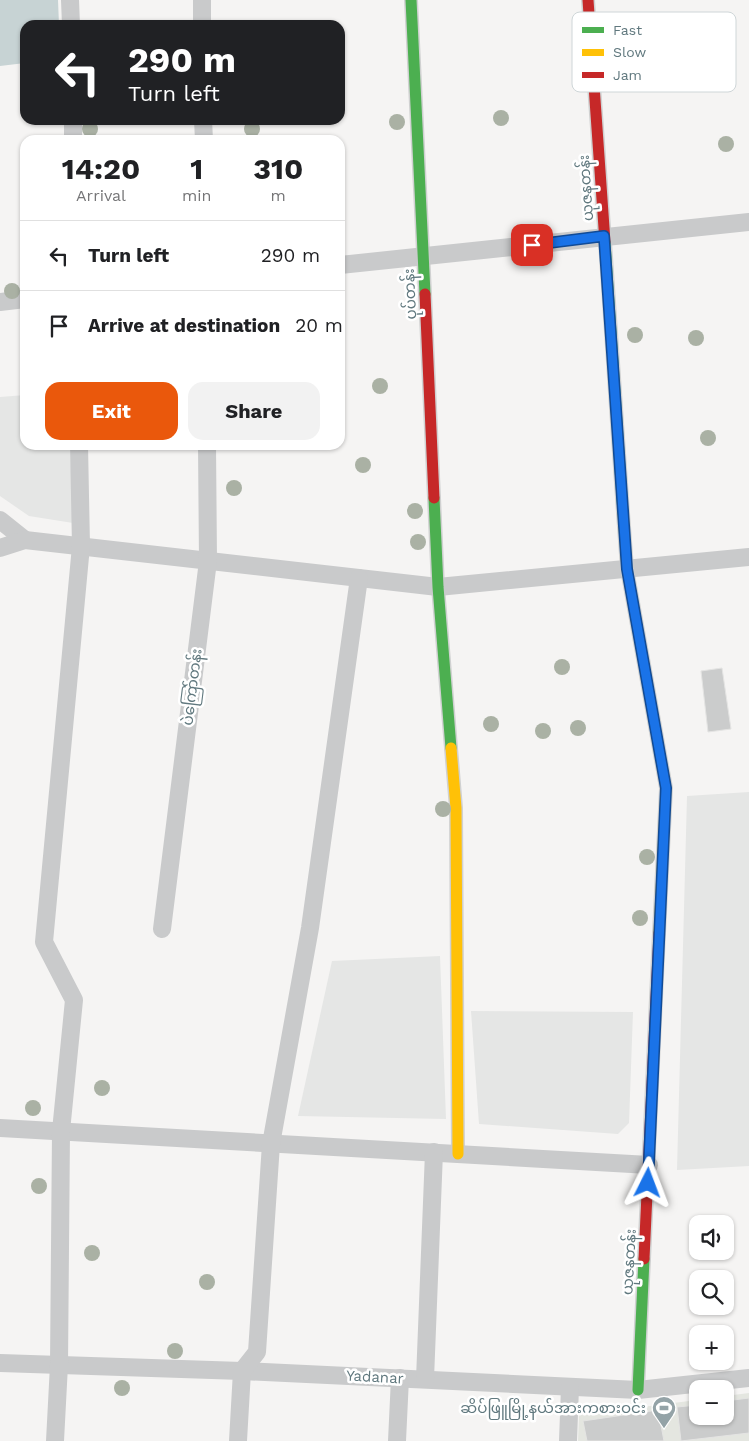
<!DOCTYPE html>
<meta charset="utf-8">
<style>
:root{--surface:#fff;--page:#f2f2f2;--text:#202124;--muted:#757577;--line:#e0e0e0;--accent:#ea580c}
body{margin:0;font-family:"Work Sans","Noto Sans Myanmar",sans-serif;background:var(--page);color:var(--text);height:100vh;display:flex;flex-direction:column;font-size:19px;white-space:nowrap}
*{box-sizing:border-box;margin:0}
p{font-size:16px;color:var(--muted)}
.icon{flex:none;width:28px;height:28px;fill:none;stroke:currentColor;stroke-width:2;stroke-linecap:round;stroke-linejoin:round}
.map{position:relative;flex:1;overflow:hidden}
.details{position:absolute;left:20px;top:135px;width:325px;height:315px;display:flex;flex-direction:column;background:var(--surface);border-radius:15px;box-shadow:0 1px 4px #0004}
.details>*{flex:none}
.guide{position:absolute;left:20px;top:20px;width:325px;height:105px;border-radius:15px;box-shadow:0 1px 4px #0004;background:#202124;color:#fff;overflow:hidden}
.buttons{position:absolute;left:689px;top:1215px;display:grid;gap:10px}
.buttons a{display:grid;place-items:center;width:45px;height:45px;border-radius:10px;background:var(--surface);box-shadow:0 1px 4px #0004;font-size:25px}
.pin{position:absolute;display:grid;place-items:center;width:42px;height:42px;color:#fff;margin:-21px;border-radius:10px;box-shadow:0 2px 8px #0006}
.me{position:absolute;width:55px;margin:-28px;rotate:3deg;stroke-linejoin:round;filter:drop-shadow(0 0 4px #0008)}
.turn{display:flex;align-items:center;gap:18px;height:105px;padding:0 25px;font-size:22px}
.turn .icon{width:65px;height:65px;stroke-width:2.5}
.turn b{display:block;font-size:35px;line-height:42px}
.eta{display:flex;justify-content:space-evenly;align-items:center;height:85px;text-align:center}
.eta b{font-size:30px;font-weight:700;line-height:35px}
.button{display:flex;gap:10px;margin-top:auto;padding:10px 25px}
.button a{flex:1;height:58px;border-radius:15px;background:var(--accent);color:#fff;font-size:20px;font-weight:700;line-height:58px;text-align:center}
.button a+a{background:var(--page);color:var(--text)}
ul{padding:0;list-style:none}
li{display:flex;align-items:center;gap:15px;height:70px;padding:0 25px;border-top:1px solid var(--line)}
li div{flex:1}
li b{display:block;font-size:19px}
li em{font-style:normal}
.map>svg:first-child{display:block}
</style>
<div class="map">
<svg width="749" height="1441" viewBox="0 0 749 1441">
<rect width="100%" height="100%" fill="#f5f4f3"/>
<!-- built -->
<g fill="#e5e6e5">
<polygon points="25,395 25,445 70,445 73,523 29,516 0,496 0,397"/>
<polygon points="749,792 749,1166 677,1170 687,796"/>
<polygon points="440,956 446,1119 298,1116 332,961"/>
<polygon points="471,1011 633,1012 629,1123 618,1134 479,1124"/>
</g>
<!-- green -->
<polygon fill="#e4e6e0" points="749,1393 749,1441 578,1441 579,1415 697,1400 698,1416 725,1416 725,1396"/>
<!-- water -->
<polygon fill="#c7d3d4" points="0,0 58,0 59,25 25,25 25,63 0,66"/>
<!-- building -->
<g fill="#cbcccc" stroke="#e4e4e3">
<polygon points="722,668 731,729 708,732 701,671"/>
<polygon points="749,1398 749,1433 681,1441 677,1407 698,1405 698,1416 725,1416 725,1401"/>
<polygon points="658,1410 664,1441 587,1441 583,1421"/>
</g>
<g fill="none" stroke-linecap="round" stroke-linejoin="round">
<!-- fast casing -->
<g stroke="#d0d1d1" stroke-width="14">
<g id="fast">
<polyline points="411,0 425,294"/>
<polyline points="605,242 623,513"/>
<polyline points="434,498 438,587 451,748"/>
<polyline points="638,1390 644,1259"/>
</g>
</g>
<!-- slow casing -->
<g stroke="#d0d1d1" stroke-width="14">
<g id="slow">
<polyline points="623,513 627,569 666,788 659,933"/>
<polyline points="451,748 456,808 458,1154"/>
</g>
</g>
<!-- jam casing -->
<g stroke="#d0d1d1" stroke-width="14">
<g id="jam">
<polyline points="588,0 605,242"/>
<polyline points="425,294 434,498"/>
<polyline points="644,1259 659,933"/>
</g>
</g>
<!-- street -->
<g stroke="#c9cacb" stroke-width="18">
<polyline points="70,0 71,25"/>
<polyline points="202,0 202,25"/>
<polyline points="73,120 73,140"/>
<polyline points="203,120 204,140"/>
<polyline points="340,265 749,222"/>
<polyline points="0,302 25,299"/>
<polyline points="0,520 25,540"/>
<polyline points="0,548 25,540 438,587 749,557"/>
<polyline points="162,929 208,561 207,445"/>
<polyline points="0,1128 649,1165"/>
<polyline points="0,1363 242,1371 638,1390 749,1378"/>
<polyline points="425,1379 434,1152"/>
<polyline points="55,1441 59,1365 61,1131 74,1000 44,942 81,546 79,445"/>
<polyline points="238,1441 242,1371 257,1352 271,1144 310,928 359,578"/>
<polyline points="397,1441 400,1378"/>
<polyline points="568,1441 570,1387"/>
</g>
<!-- fast -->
<use href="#fast" stroke="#4caf50" stroke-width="11"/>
<!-- slow -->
<use href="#slow" stroke="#ffc107" stroke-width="11"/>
<!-- jam -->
<use href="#jam" stroke="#c62828" stroke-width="11"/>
</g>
<!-- trees -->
<g fill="#aab1a4">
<circle cx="501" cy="118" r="8"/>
<circle cx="397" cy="122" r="8"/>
<circle cx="90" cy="129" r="8"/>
<circle cx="252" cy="129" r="8"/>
<circle cx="726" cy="144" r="8"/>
<circle cx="12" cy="291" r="8"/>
<circle cx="635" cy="335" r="8"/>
<circle cx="696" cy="338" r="8"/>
<circle cx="380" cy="386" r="8"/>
<circle cx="708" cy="438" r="8"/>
<circle cx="363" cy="465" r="8"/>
<circle cx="234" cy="488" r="8"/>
<circle cx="415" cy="511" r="8"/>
<circle cx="418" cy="542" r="8"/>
<circle cx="562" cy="667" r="8"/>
<circle cx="491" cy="724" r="8"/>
<circle cx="578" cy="728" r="8"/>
<circle cx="543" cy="731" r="8"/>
<circle cx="443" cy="809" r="8"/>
<circle cx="647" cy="857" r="8"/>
<circle cx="640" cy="918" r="8"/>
<circle cx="102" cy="1088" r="8"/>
<circle cx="33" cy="1108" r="8"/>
<circle cx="39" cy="1186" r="8"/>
<circle cx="92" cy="1253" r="8"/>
<circle cx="207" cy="1282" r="8"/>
<circle cx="175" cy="1351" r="8"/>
<circle cx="122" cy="1388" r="8"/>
</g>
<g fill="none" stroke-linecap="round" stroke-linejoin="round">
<!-- route casing -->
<g stroke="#114b97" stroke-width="12">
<polyline id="route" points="532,245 604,236 627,569 666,788 648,1183"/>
</g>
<!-- route -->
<use href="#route" stroke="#1a73e8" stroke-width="9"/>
</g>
<!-- icons -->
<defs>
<g id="stadium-pin" transform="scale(1.25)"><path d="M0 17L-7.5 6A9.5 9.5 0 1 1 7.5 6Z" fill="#94a3a7" stroke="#fff"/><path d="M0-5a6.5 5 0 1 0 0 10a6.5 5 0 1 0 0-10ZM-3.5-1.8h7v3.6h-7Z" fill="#fff"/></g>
</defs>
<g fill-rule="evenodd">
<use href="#stadium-pin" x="664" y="1408"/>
</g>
<g text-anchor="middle" stroke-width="5" stroke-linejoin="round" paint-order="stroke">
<!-- street labels -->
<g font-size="15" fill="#60787e" stroke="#fff">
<text transform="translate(586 188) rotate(-94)" y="5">ယုဇနတန်း</text>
<text transform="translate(410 294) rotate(-93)" y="5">ပုပ်တန်း</text>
<text transform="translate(192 687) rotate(-83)" y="5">ပဲကြော်တန်း</text>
<text transform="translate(629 1262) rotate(-87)" y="5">ယုဇနတန်း</text>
<text transform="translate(375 1377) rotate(3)" y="5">Yadanar</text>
</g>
<!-- poi labels -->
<g font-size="15" fill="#60787e" stroke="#fff" text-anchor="end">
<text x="646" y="1413">ဆိပ်ဖြူမြို့နယ်အားကစားဝင်း</text>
</g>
</g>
<!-- legend -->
<rect x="572" y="12" width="164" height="80" rx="8" fill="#fff" stroke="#cfd6d8" stroke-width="1"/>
<rect x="582" y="27" width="22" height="6" fill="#4caf50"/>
<rect x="582" y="49" width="22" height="7" fill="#ffc107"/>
<rect x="582" y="72" width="22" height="6" fill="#c62828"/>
<g font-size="14" fill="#60787e">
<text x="613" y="35">Fast</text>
<text x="613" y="57">Slow</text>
<text x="613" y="80">Jam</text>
</g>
</svg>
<div class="buttons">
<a><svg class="icon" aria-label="sound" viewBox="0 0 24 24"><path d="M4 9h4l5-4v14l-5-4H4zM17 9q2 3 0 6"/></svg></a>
<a><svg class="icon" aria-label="search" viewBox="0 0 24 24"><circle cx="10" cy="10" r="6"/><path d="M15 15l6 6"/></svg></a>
<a>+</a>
<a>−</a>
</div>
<div class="pin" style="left:532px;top:245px;background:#d93025"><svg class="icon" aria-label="arrive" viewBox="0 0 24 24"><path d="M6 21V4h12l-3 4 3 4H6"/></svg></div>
<svg class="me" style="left:648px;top:1183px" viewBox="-20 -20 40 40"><path d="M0-17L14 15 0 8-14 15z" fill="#1a73e8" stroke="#fff" stroke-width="4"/></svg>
<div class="guide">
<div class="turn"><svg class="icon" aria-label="left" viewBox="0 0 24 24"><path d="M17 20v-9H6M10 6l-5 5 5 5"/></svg><div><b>290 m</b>Turn left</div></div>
</div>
<section class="details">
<div class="eta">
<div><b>14:20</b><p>Arrival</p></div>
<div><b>1</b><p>min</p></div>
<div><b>310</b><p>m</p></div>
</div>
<ul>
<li><svg class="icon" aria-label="left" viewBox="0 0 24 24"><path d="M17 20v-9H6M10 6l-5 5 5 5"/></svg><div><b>Turn left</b></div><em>290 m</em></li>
<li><svg class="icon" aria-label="arrive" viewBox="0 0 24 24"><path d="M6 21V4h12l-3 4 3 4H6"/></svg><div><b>Arrive at destination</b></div><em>20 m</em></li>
</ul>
<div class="button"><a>Exit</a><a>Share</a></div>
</section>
</div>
